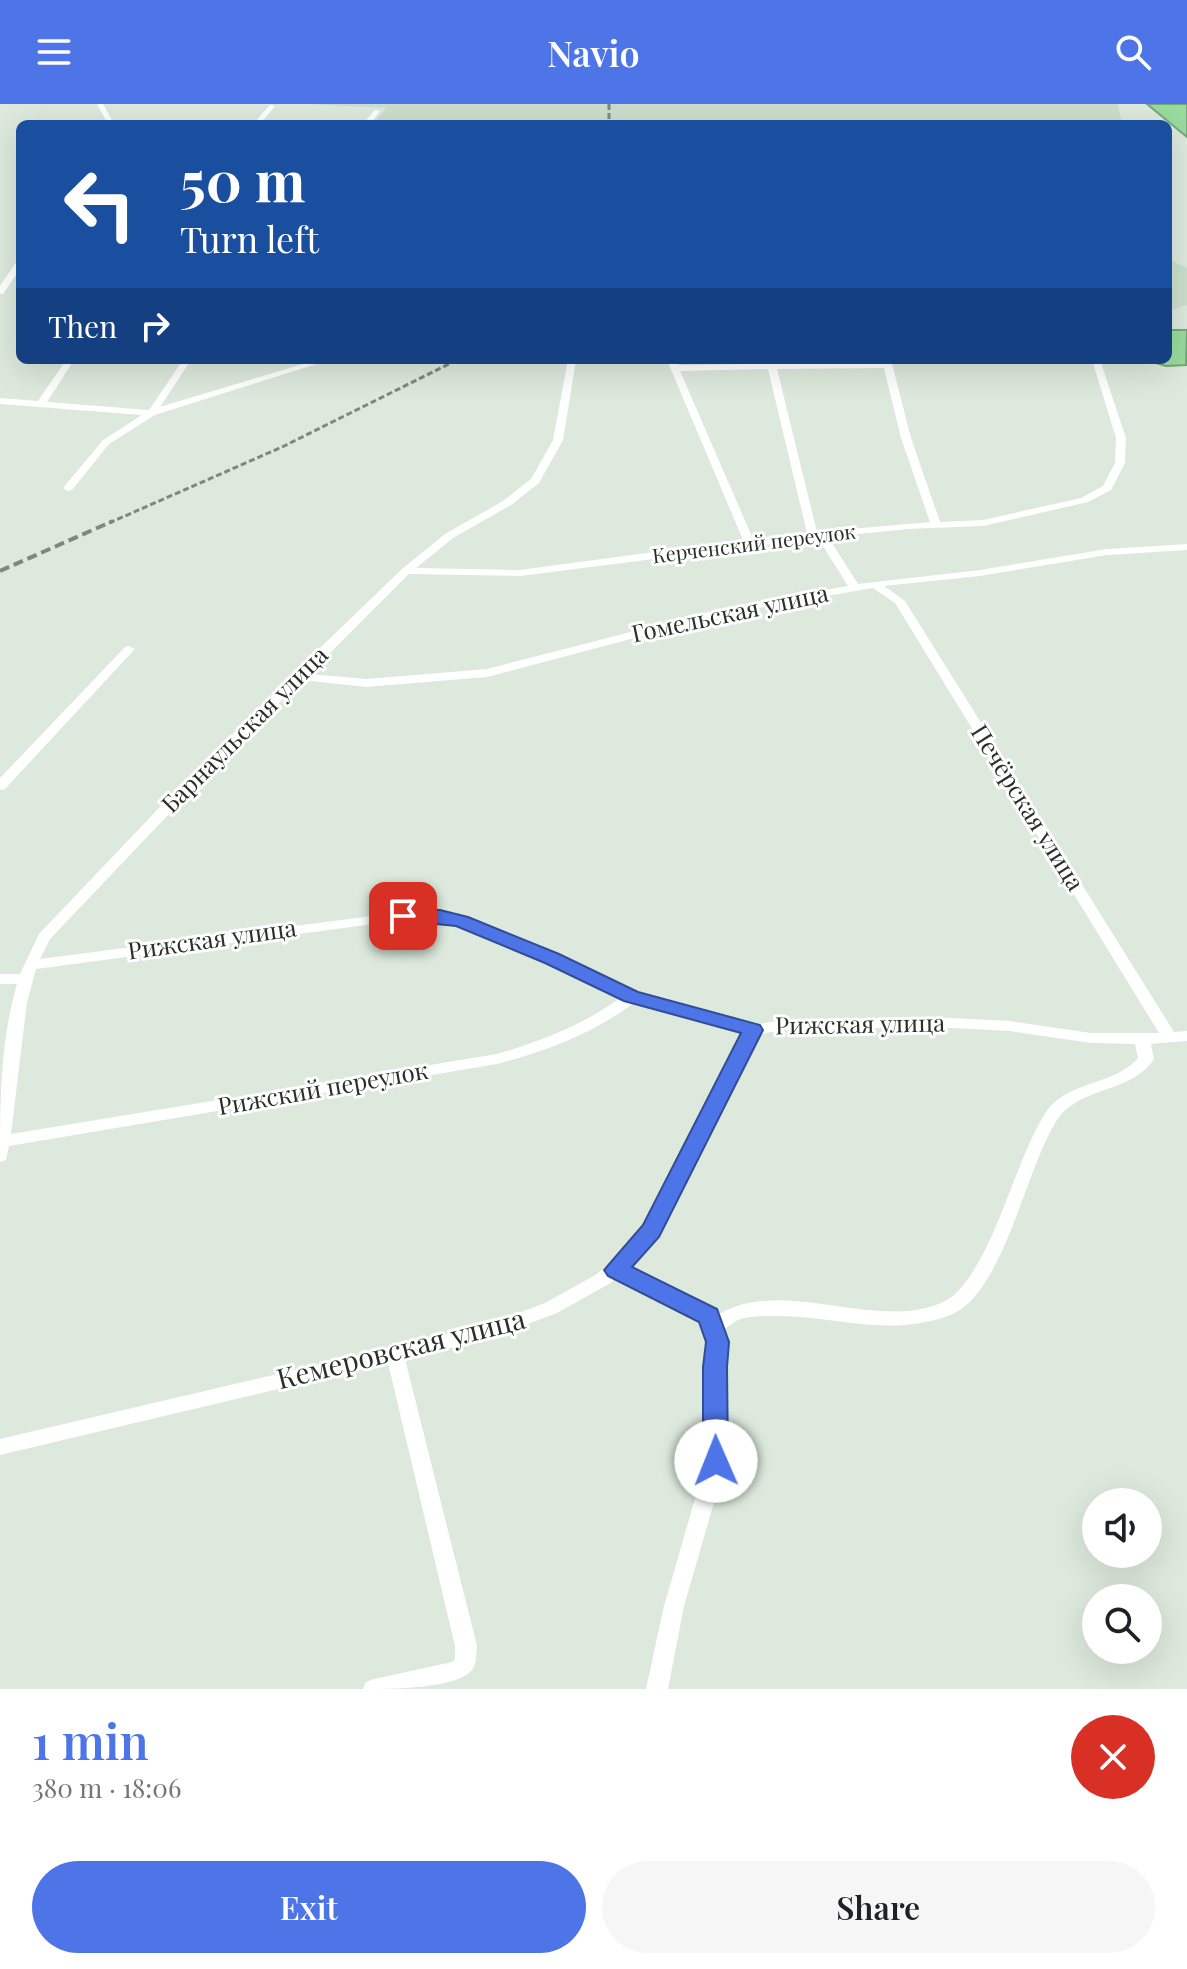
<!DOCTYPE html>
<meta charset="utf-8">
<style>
:root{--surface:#fff;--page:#f6f6f6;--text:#202124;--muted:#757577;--accent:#4d75e8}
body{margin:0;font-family:"Playfair Display",serif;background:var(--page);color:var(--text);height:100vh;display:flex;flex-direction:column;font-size:30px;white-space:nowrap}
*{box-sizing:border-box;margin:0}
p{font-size:26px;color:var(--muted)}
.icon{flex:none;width:44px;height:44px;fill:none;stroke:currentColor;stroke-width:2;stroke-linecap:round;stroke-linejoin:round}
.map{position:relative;height:1585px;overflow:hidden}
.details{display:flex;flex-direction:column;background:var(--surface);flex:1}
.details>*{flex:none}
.hud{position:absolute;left:16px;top:16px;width:1156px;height:244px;border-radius:12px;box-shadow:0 8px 32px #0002;background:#1a4fa0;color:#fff;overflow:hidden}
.fabs{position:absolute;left:1082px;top:1384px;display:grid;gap:16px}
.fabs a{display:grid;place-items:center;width:80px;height:80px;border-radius:50%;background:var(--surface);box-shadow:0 8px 32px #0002;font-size:40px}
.pin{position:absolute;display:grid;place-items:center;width:68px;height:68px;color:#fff;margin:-34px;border-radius:16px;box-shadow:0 4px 12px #0006}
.me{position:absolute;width:88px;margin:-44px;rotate:359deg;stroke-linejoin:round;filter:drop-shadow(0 0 6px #0008)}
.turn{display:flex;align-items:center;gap:28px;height:168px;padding:0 32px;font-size:36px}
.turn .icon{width:104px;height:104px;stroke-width:2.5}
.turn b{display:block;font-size:56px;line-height:68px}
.then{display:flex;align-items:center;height:76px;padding:0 32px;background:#0003;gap:16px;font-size:30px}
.round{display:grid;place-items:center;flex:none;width:84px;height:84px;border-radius:42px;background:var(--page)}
.head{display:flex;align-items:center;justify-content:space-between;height:136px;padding:0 32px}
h1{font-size:48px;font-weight:600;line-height:60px;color:var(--accent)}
.action{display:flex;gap:16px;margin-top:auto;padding:16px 32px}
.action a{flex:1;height:92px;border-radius:48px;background:var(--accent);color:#fff;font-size:32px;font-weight:600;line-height:92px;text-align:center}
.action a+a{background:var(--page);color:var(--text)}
header{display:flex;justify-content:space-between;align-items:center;height:104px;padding:0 32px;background:var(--accent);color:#fff;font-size:36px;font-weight:600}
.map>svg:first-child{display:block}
</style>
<header><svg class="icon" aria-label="menu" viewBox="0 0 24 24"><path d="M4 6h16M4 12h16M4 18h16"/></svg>Navio<svg class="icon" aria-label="search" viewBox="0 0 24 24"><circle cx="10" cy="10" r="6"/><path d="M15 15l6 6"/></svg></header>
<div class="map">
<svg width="1187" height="1585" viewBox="0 0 1187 1585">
<rect width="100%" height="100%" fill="#dce9dc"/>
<!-- built -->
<g fill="#cbdecb">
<polygon points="308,0 1118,0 1122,20 374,20 386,4"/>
<polygon points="1168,155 1187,164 1187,201 1168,207"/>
</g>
<!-- water -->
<g fill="#98db9d" stroke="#77a77a" stroke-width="2">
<polygon points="1147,0 1187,0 1187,33"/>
<polygon points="1168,226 1187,226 1186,261 1166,262 1146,256 1168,256"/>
</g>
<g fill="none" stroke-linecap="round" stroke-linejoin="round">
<!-- minor -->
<g fill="#fff" fill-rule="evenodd">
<polygon points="97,0 103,0 114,20 108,20"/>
<polygon points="270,1 275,2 260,20 253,20"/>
<polygon points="375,6 380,7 370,20 363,20"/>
<polygon points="17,157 20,157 20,165 3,190 0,190 0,182"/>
<polygon points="66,256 74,256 47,298 149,306 183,256 191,256 160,303 316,256 329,256 155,311 109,340 72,386 68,387 63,384 103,336 142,311 0,300 0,294 38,297"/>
<path d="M568 256H576L563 336 539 379 511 401 453 434 416 464 520 466 743 436 667 256H675L678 261 883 258V256H891L911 334 940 418 983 416 1081 394 1103 382 1115 359 1116 334 1092 256H1100L1126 334 1125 359 1111 386 1088 398 983 422 908 425 828 433 858 480 980 466 1107 445 1187 440V446L1107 451 980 472 884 482 905 497 1174 928 1187 927V937L1151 940 1154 955C1130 991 1078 981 1055 1019 1026 1068 1007 1168 964 1203 954 1211 938 1216 925 1218 875 1229 825 1211 774 1212 763 1212 749 1212 738 1216 733 1218 728 1223 723 1226L727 1238 724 1263 726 1357 684 1502 668 1585H646L664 1502 706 1357V1263L709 1238 701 1216 694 1210 616 1174 609 1180 557 1209 491 1234 405 1255 477 1542C476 1550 477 1559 472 1566 457 1585 389 1585 363 1585L366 1578 374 1575 452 1558 455 1555V1542L388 1259 0 1351V1335L483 1222 545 1199 597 1170 637 1135 744 929 634 899C592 930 546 947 497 960L9 1042 6 1056 0 1058C0 999 0 937 17 880H0V870H20L39 830 178 684 294 569 402 465 445 430 503 397 531 375 553 336ZM884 264 901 334 930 418 817 428 777 265ZM768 265 807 429 753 435 680 267ZM818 434 848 482 728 503 487 565 366 575 309 570 409 470 520 472ZM873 484 895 499 1159 929H1091L1010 917 932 913 784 916 753 921 636 889 557 852 467 814 440 808H403L40 855 50 835 188 690 302 576 366 583 487 573 729 509ZM403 816H440L458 820 547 858 620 894C583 921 541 937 497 950L11 1030 27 898 36 865ZM932 923 1010 927 1091 939 1135 940 1138 954C1112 984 1064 975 1043 1013 1013 1063 994 1154 954 1191 947 1197 935 1202 926 1204 859 1220 780 1174 717 1211L706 1200 627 1164 649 1144 758 930 784 926Z"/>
<polygon points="129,542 135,545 133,547 5,685 0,686 0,674 125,543"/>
</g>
<!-- rail-far1 -->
<g stroke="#7f887f" stroke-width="3" stroke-dasharray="6 3" stroke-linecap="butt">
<polyline points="609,0 609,20"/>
<polyline points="109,419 282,343 457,256"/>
</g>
<!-- rail -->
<polyline stroke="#7f887f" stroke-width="4" stroke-dasharray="10 5" stroke-linecap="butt" points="0,467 113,417"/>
</g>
<!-- route -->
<polygon fill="#4d75e8" stroke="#324c97" stroke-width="2" points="403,806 440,806 468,813 559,850 638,888 760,921 763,926 659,1133 632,1163 717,1205 729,1238 727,1263 728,1357 725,1365 716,1368 707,1365 703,1357 703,1263 706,1238 699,1218 608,1172 604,1166 643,1121 741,929 624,897 545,859 456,822 396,816 393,812"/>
<g text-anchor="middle" stroke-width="6" stroke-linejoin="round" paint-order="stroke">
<!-- far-street labels -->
<g font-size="20" fill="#2a2f2a" stroke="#fff">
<text transform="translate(754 440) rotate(-7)" y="7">Керченский переулок</text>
</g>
<!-- street labels -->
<g font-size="24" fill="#2a2f2a" stroke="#fff">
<text transform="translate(730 510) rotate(-12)" y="8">Гомельская улица</text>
<text transform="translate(245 626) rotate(-45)" y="8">Барнаульская улица</text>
<text transform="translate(1027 704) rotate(58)" y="8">Печёрская улица</text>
<text transform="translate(212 836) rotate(-8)" y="8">Рижская улица</text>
<text transform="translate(860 921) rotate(-1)" y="8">Рижская улица</text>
<text transform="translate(323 985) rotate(-10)" y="8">Рижский переулок</text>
</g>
<!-- near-street labels -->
<g font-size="28" fill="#2a2f2a" stroke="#fff">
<text transform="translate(401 1245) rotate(-14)" y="10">Кемеровская улица</text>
</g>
</g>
</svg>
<div class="fabs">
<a><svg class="icon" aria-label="sound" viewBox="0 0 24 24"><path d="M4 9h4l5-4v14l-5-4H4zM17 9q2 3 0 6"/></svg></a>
<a><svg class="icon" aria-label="search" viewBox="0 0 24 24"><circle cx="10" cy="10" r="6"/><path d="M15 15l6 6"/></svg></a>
</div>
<div class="pin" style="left:403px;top:812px;background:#d93025"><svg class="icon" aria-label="arrive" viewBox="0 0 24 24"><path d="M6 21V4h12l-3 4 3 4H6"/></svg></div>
<svg class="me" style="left:716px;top:1357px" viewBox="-20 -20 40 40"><circle r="19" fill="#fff"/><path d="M0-13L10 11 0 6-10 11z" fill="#4d75e8"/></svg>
<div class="hud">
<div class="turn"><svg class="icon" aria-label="left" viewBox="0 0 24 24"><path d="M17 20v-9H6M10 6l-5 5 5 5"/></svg><div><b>50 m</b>Turn left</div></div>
<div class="then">Then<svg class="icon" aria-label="right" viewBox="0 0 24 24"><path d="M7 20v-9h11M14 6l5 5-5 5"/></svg></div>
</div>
</div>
<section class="details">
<div class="head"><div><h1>1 min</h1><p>380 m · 18:06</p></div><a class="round" style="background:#d93025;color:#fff"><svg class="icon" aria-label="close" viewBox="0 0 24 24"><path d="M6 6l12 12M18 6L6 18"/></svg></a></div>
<div class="action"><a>Exit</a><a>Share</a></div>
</section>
